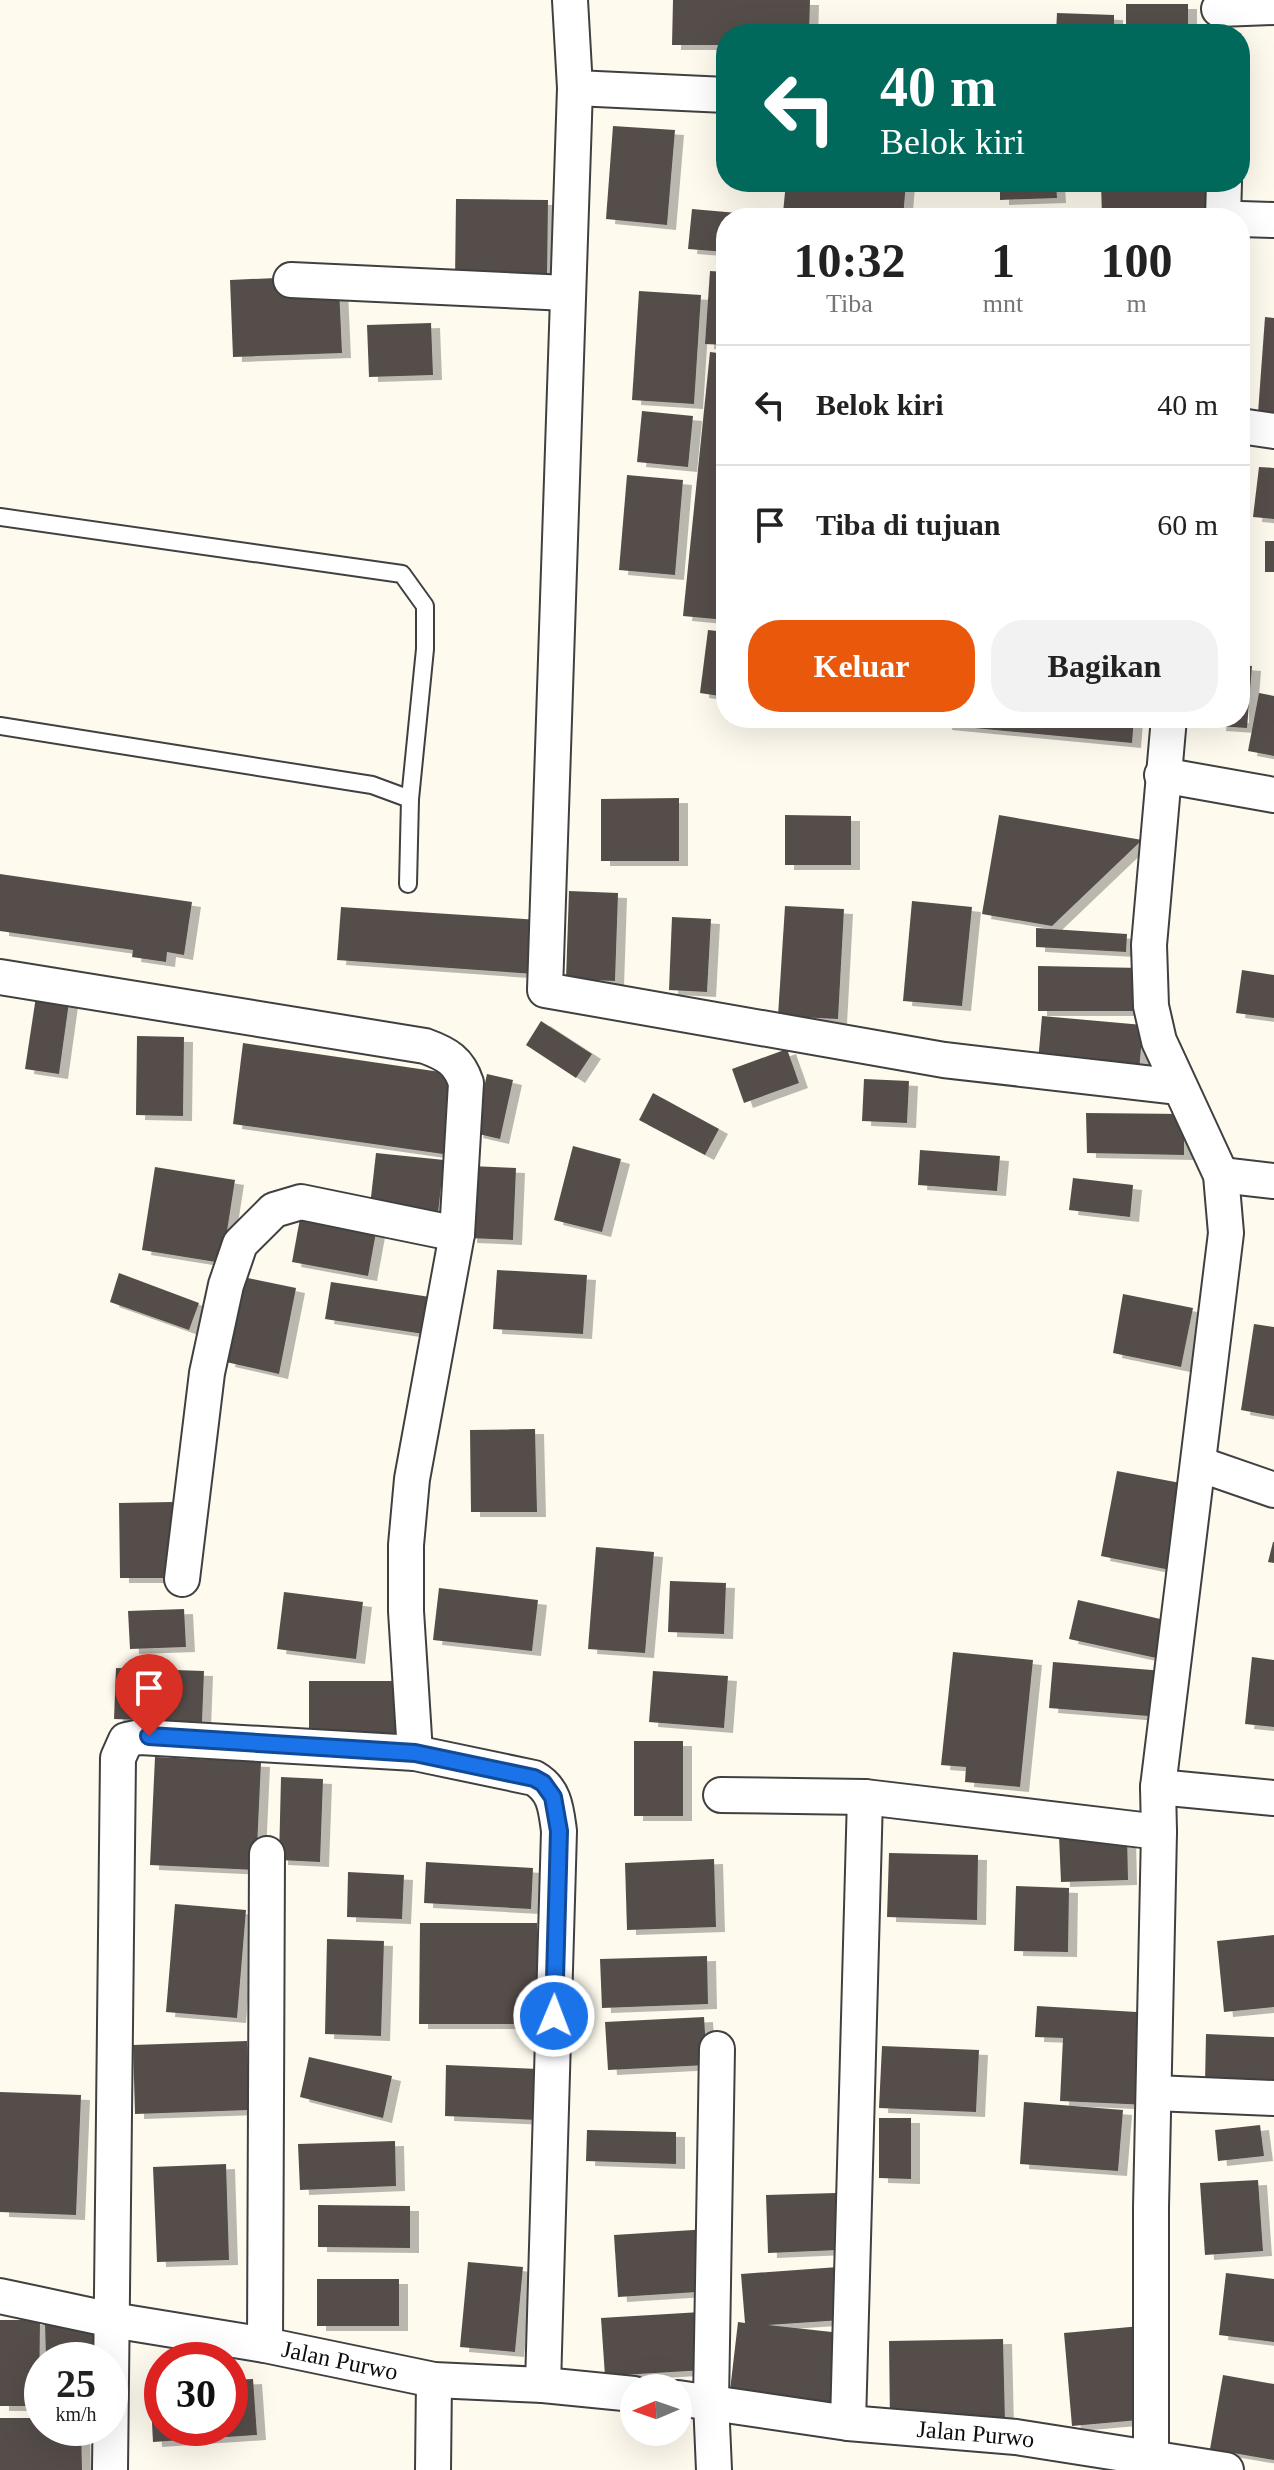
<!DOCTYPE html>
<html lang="id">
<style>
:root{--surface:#fff;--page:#f2f2f2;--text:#222;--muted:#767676;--line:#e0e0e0;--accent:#ea580c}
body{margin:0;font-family:"Times New Roman",serif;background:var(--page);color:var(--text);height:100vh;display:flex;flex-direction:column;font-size:30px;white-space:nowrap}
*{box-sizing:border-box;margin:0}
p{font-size:26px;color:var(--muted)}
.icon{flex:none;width:44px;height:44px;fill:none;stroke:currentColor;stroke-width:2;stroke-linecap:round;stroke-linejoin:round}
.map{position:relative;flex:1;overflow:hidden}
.drawer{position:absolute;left:716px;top:208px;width:534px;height:520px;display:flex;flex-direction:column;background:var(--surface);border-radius:32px;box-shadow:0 8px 32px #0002}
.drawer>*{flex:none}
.hud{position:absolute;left:716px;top:24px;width:534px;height:168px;border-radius:32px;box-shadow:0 8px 32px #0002;background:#00695c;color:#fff;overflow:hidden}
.needle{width:52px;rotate:268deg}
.fabs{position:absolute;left:620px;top:2374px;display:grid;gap:16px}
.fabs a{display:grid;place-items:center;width:72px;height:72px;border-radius:50%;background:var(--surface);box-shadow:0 8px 32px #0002;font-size:40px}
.speed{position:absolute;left:24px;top:2342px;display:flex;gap:16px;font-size:40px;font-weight:700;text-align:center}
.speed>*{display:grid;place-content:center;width:104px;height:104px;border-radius:50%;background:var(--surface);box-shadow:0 8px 32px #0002;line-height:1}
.speed small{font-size:20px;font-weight:400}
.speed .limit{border:12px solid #d22;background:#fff;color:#111}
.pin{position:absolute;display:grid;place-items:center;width:68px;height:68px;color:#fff;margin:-82px -34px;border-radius:50% 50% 50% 0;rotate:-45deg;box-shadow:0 0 8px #0007}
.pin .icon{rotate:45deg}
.me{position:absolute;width:88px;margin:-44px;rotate:1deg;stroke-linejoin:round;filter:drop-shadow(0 0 6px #0008)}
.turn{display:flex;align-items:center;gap:28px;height:168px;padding:0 32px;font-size:36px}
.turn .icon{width:104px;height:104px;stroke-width:2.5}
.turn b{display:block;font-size:56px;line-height:68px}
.eta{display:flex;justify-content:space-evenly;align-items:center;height:136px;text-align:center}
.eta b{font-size:48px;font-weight:800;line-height:56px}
.button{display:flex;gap:16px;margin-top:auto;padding:16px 32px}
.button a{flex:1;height:92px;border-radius:32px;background:var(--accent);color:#fff;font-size:32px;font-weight:800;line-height:92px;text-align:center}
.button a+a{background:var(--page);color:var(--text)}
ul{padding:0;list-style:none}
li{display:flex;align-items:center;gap:24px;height:120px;padding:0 32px;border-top:2px solid var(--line)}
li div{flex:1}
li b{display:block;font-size:30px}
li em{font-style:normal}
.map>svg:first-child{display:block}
</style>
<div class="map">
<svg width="1274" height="2470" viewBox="0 0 1274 2470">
<defs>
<filter id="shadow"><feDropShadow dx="9" dy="5" stdDeviation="0" flood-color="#0004"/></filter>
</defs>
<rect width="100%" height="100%" fill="#fefaee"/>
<!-- building -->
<g fill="#554e4a" filter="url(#shadow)">
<polygon points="673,0 810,0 809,34 726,34 726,45 672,45"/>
<rect x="1126" y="4" width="62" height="30"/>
<polygon points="1057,13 1114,15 1114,34 1056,34"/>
<polygon points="613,126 675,130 667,225 606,219"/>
<polygon points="786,182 906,182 903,218 824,218 783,213"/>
<polygon points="1000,182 1056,182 1057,198 1000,200"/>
<polygon points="1101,182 1214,182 1215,218 1102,218"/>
<polygon points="456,199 548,200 547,282 455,281"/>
<polygon points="692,209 760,215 760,218 726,218 726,252 688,249"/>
<polygon points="710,271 726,272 726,345 705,344"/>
<polygon points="276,278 276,289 339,287 342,353 233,357 230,280"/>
<polygon points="639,291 701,295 694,404 632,400"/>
<polygon points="1265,317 1274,318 1274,414 1258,413"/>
<polygon points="431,323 433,375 369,377 367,325"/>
<polygon points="710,352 726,354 726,620 683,616"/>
<polygon points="642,411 693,416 688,467 637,462"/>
<polygon points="1259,467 1274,468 1274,519 1253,517"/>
<polygon points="627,475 683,480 675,575 619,570"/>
<rect x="1265" y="541" width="9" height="31"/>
<polygon points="708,630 726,632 726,697 700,693"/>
<polygon points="1240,665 1252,666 1247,728 1217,726 1218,718 1240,718"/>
<polygon points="1259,693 1274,696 1274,756 1248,751"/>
<polygon points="944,718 1134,718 1132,743 943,725"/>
<polygon points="679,798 679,861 601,861 601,799"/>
<polygon points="785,815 851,816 851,865 785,865"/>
<polygon points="999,815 1142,840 1052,926 982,914"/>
<polygon points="0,874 192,902 184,955 167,952 166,962 132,957 133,950 0,931"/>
<polygon points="569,891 618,893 615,981 566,979"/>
<polygon points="912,901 972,907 962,1006 903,1001"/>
<polygon points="785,906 844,909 838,1019 778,1016"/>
<polygon points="341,907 539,920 535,974 337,960"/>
<polygon points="672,917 711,919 707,992 669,990"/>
<polygon points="1036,928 1127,934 1126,952 1036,947"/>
<polygon points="1038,966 1142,968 1141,1011 1038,1011"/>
<polygon points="1242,970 1274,975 1274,1018 1236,1013"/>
<polygon points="37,990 70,995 59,1074 25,1069"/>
<polygon points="1042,1016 1143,1025 1139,1071 1038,1062"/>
<polygon points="541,1021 592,1054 576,1078 526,1045"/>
<polygon points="137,1036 184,1037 183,1116 136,1115"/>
<polygon points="243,1043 461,1075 450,1155 233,1124"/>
<polygon points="787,1049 799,1083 744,1103 732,1069"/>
<polygon points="487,1074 513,1080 500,1139 474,1133"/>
<polygon points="864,1079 909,1081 907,1123 862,1121"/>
<polygon points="653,1093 719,1129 705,1155 639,1120"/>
<polygon points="1086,1113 1184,1114 1184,1155 1087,1153"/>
<polygon points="573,1146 621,1159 602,1232 554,1220"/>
<polygon points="920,1150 1000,1156 997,1191 918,1185"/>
<polygon points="376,1153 444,1160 438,1213 370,1206"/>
<polygon points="471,1166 516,1168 513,1240 468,1238"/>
<polygon points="155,1167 235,1180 222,1263 142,1250"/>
<polygon points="1073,1178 1133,1185 1130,1217 1069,1210"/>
<polygon points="301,1213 377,1227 368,1276 292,1262"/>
<polygon points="497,1270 587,1275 583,1334 493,1329"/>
<polygon points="119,1273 199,1303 189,1330 110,1302"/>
<polygon points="243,1277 296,1288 279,1374 226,1362"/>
<polygon points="331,1282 430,1297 424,1334 325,1319"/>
<polygon points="1123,1294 1193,1308 1181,1367 1113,1353"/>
<polygon points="1254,1324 1274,1327 1274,1416 1241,1410"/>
<polygon points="535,1429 537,1512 471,1512 470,1430"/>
<polygon points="1117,1471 1191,1485 1175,1571 1101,1556"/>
<polygon points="172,1502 173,1578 120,1578 119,1503"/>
<polygon points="1273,1542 1274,1542 1274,1563 1268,1562"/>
<polygon points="596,1547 654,1552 645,1653 588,1649"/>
<polygon points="670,1581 726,1583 724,1634 668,1632"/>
<polygon points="439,1588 538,1600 532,1651 433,1640"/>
<polygon points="284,1592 363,1602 356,1659 277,1649"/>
<polygon points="1078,1600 1169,1621 1161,1659 1069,1639"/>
<polygon points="184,1609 186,1647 130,1649 128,1611"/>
<polygon points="953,1652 1033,1660 1020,1787 965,1782 966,1767 941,1765"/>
<polygon points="1252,1657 1274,1660 1274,1727 1245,1724"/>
<polygon points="1053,1662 1164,1671 1161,1717 1049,1708"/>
<polygon points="116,1668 204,1671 202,1722 114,1719"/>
<polygon points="653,1671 728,1676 724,1728 649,1722"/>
<rect x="309" y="1681" width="93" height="57"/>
<rect x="634" y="1741" width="49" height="75"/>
<polygon points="155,1757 261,1762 256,1870 150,1865"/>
<polygon points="281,1777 323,1779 320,1862 279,1860"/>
<polygon points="1127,1833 1128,1880 1061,1882 1059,1836"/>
<polygon points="889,1853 978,1855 977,1920 887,1917"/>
<polygon points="714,1859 716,1927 627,1930 625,1863"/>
<polygon points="426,1862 533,1868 531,1909 424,1903"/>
<polygon points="348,1872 404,1875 402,1919 347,1917"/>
<polygon points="1016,1886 1069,1888 1068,1952 1014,1951"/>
<polygon points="175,1904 246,1910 237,2018 166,2012"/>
<polygon points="420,1923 537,1923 537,2024 419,2024"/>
<polygon points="1274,1935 1274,2007 1224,2012 1217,1941"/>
<polygon points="327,1939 384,1941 381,2036 325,2034"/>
<polygon points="707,1956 708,2004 602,2008 600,1959"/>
<polygon points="1037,2006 1153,2013 1148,2105 1060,2101 1063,2038 1035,2037"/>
<polygon points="704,2017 707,2065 608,2070 605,2022"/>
<polygon points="1206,2034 1274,2037 1274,2085 1205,2083"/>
<polygon points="247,2041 249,2110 135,2114 133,2045"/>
<polygon points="882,2046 979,2050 976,2112 879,2108"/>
<polygon points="309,2057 392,2076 383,2118 300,2097"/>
<polygon points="446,2065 538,2069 537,2120 445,2116"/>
<polygon points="0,2092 81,2095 76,2215 0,2212"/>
<polygon points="1024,2102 1123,2110 1118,2171 1020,2164"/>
<polygon points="879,2118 911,2118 911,2179 879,2178"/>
<polygon points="1260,2125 1264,2156 1218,2161 1215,2130"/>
<polygon points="587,2130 676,2132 676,2164 586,2161"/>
<polygon points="395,2141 396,2186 300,2190 298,2144"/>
<polygon points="226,2164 229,2260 157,2262 153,2167"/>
<polygon points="1258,2180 1263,2251 1205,2255 1200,2183"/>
<polygon points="836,2193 838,2250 768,2253 766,2195"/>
<polygon points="318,2205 410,2206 410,2248 318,2247"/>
<polygon points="709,2229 713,2291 618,2297 614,2235"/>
<polygon points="468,2262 523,2267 515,2352 460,2347"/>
<polygon points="838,2267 842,2320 768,2325 841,2333 833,2411 729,2399 738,2322 745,2323 741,2274"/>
<polygon points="1226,2273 1274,2279 1274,2342 1219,2335"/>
<rect x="317" y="2279" width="82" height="47"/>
<polygon points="701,2312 705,2370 605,2376 601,2318"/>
<polygon points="0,2320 40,2320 39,2406 0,2406"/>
<polygon points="98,2321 99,2360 46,2360 45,2323"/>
<polygon points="1141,2326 1150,2419 1072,2426 1064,2333"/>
<polygon points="1003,2339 1005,2422 890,2423 889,2341"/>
<polygon points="1223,2375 1274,2384 1274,2460 1210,2449"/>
<polygon points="253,2379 257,2435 153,2442 150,2386 162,2385 162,2428 230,2428 230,2380"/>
<polygon points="0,2418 42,2418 42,2428 81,2428 82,2470 0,2470"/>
</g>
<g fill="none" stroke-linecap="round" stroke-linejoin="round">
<!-- service casing -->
<g stroke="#404040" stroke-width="20">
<g id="service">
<polyline points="0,517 402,574 425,606 425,649 410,799"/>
<polyline points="0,726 372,785 410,799 408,884"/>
</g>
</g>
<!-- minor casing -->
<g stroke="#404040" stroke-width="38">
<g id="minor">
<polyline points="570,0 575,88 545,990 944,1060 1179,1087"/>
<polyline points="1219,9 1274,7"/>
<polyline points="575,88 726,95"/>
<polyline points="1223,218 1224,182"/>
<polyline points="1240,219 1274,220"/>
<polyline points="291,280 567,293"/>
<polyline points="1240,426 1274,431"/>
<polyline points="1162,775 1274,795"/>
<path d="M0 977 425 1046C447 1054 459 1061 466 1083L457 1234 412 1479 406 1545V1611L415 1753"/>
<polyline points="1221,1175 1274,1181"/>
<polyline points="1199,1464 1274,1490"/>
<polyline points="182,1579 207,1373 226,1285 240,1244 274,1210 301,1202 457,1234"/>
<polyline points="1158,1787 1274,1798"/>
<polyline points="721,1795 865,1797 1159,1832"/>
<polyline points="1154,2093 1274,2098"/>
<path id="s1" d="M0 2296 112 2320 265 2345 434 2380 543 2385 634 2394"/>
<polyline points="265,2345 267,1854"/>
<path id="s2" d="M678 2398 848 2423 1016 2437 1226 2470"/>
<polyline points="848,2423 865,1797"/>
<path d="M110 2470 118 1758 126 1740 140 1737 415 1753 534 1778C555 1790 556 1809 559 1831L543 2385"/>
<polyline points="433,2470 434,2380"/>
<polyline points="714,2470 711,2401 717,2049"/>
<polyline points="1151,2470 1151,2207 1159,1832 1158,1787 1226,1233 1221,1175 1159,1041 1151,1006 1149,945 1169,718"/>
</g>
</g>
<!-- service -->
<use href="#service" stroke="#fff" stroke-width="16"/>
<!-- minor -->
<use href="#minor" stroke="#fff" stroke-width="34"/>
</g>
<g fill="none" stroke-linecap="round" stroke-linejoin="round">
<!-- route casing -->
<g stroke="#114b97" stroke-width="20">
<polyline id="route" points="149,1736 415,1753 534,1778 543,1783 553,1797 559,1831 554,2016"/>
</g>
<!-- route -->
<use href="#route" stroke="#1a73e8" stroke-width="14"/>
</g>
<g text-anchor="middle" stroke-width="8" stroke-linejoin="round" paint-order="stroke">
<!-- street labels -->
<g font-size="24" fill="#0d0d0d" stroke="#fff">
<text dy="8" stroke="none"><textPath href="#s1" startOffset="346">Jalan Purwo</textPath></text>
<text dy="8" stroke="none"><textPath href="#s2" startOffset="300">Jalan Purwo</textPath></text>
</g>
</g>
</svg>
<div class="fabs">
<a><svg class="needle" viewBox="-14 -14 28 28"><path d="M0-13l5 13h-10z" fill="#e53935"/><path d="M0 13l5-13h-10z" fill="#767676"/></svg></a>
</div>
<div class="speed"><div>25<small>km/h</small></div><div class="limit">30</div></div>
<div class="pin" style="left:149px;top:1736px;background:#d93025"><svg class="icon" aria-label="arrive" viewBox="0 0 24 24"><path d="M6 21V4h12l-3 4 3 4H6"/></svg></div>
<svg class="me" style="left:554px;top:2016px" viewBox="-20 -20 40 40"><circle r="17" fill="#1a73e8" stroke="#fff" stroke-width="3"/><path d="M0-11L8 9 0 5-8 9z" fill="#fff"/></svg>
<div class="hud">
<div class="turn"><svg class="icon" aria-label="left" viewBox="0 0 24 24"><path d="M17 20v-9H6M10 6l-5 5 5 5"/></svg><div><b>40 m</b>Belok kiri</div></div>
</div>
<section class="drawer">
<div class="eta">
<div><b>10:32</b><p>Tiba</p></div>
<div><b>1</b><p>mnt</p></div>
<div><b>100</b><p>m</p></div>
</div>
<ul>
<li><svg class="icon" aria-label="left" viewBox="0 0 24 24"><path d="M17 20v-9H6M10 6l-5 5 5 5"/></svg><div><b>Belok kiri</b></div><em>40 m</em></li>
<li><svg class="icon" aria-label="arrive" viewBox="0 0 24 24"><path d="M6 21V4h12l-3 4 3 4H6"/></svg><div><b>Tiba di tujuan</b></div><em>60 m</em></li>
</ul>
<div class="button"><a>Keluar</a><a>Bagikan</a></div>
</section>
</div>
